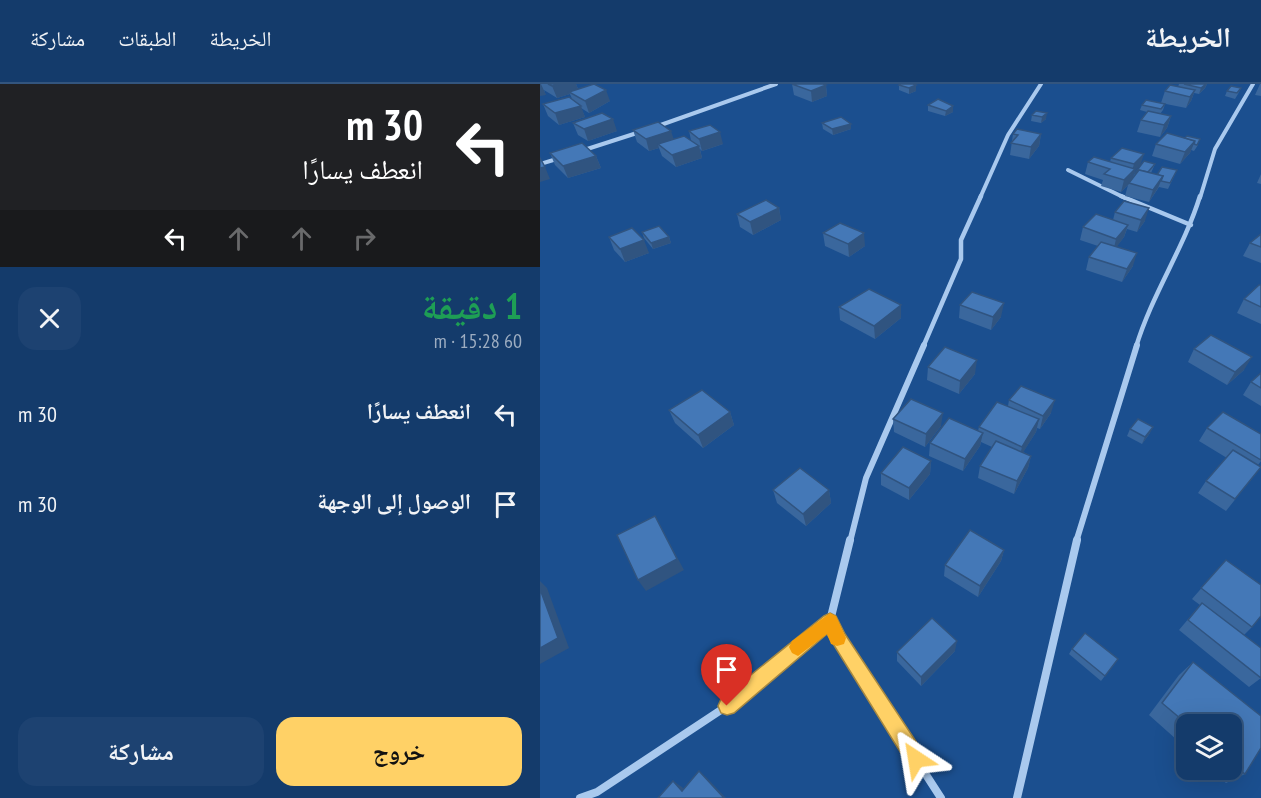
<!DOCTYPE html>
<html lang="ar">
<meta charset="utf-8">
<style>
:root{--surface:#143b6b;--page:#1d4271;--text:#f1f3f6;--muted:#9dadc1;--line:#33557e;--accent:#ffd166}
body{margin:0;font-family:"PT Sans Narrow","Noto Naskh Arabic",sans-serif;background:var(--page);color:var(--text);direction:rtl;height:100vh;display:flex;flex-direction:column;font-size:22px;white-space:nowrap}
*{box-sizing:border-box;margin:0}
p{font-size:20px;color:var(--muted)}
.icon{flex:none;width:33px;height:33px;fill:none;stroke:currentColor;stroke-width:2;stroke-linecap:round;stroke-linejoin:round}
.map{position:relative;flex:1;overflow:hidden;direction:ltr}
.side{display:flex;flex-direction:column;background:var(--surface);width:540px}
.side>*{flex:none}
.hud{background:#202124;color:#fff;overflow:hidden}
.controls{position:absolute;left:636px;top:630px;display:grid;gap:12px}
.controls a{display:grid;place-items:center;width:66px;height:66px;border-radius:12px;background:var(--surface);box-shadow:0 6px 24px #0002,0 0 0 2px var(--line);font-size:30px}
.pin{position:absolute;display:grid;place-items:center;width:51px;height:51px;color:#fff;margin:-62px -26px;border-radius:50% 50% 50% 0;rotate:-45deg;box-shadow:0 0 6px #0007}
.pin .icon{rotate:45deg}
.me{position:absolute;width:66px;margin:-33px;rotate:327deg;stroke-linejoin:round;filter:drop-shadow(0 0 4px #0008)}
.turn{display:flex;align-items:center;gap:21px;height:126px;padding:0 18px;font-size:27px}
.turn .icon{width:78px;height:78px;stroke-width:2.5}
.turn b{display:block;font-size:42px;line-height:51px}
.lanes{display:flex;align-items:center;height:57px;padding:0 18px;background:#0003;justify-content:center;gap:30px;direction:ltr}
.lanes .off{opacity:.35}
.round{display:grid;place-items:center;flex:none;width:63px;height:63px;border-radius:18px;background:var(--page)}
.head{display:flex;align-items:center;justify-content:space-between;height:102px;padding:0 18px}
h1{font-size:36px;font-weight:700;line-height:45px;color:#1e9e55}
.cta{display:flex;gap:12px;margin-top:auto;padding:12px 18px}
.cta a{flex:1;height:69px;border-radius:18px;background:var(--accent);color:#111;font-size:24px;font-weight:700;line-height:69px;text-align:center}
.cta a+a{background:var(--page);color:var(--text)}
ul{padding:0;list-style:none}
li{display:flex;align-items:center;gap:18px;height:90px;padding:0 18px}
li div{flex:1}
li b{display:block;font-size:22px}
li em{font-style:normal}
header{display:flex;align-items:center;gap:36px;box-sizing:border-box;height:84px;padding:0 30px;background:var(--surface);border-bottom:2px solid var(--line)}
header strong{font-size:28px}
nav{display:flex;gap:33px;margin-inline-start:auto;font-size:21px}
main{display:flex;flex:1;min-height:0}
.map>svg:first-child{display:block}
</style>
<header>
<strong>الخريطة</strong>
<nav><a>الخريطة</a><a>الطبقات</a><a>مشاركة</a></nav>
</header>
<main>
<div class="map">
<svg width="721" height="714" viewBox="0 0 721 714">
<rect width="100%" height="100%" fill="#1b4f8f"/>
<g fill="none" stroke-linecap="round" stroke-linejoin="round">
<!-- minor-far3 -->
<g stroke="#a9c9ee" stroke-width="4">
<polyline points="115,43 236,0"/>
<polyline points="41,67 100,48"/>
<polyline points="0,80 20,74"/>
<polyline points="528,86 585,114"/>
<polyline points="440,114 468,51 501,0"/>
<polyline points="660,114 675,65 713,0"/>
</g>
<!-- minor-far2 -->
<g stroke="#a9c9ee" stroke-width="4.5">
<polyline points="581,112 651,141"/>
<polyline points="383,263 421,175 421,156 441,112"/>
<path d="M596 263C612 210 644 164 660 112"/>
</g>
<!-- minor-far1 -->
<g stroke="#a9c9ee" stroke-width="6">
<polyline points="310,458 326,394 384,261"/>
<polyline points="536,458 597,261"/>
</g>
<!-- minor -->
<g stroke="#a9c9ee" stroke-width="8">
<polyline points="310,456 290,537 299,556 401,714"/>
<polyline points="40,714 57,708 187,622 290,537"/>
<polyline points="477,714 537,456"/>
</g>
</g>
<!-- wall -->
<g fill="#3a679d">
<polygon points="0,0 36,0 38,5 70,17 49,29 41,24 45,33 19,41 8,32 3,20 32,15 30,10 17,14 4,6 6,11"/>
<polygon points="252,0 286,1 287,12 272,18 254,11"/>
<polygon points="639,0 667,0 665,4 659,10 654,9 651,17 646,24 621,19 625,7 638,3"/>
<polygon points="720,0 721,0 721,12 715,11"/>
<polygon points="359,1 376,1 376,7 369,10 359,6"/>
<polygon points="701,4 698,10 695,15 685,12 687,7"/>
<polygon points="625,20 623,26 620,30 631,32 627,44 620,53 597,48 601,36 607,28 600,26 602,21"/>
<polygon points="388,21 413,22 413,28 405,32 388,27"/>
<polygon points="496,27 506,35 501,39 491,37 492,31"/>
<polygon points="33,39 77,47 48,57 38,51"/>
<polygon points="282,39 311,45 293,51 283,45"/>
<polygon points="93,46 134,55 151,56 149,47 183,60 162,67 160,65 162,74 136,83 122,72 119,64 109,67 97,58"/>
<polygon points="473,50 501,50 499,62 489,75 470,71"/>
<polygon points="645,54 658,61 654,67 651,66 650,69 640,80 612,72 616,60"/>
<polygon points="10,69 56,72 61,84 28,94 15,81"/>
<polygon points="604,70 595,87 593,94 595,89 615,80 611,89 617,91 637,86 628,105 619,103 609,118 585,112 588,101 581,108 561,102 563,96 545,90 548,78 570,78 571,74"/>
<polygon points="721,90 721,100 717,99"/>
<polygon points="239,124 241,136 213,151 200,143 197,130"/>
<polygon points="575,128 605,137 597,148 587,145 584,153 576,163 593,182 582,198 546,186 549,173 558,162 540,156 543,143 573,136"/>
<polygon points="102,148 129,153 131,159 113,165 104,154"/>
<polygon points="283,149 325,162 309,173 285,162"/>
<polygon points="721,150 721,179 703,172 710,159"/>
<polygon points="69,153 109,169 85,178 74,166"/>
<polygon points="721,201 721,240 697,229 704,215"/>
<polygon points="420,221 461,233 451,246 419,234"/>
<polygon points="299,223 361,234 335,255 300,236"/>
<polygon points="654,265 704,286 687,301 648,278"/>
<polygon points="388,283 435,290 419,310 387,296"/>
<polygon points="721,289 721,322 703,311 711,298"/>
<polygon points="469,316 511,329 500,345 497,344 496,348 483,368 491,372 488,384 474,410 438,394 440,382 452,363 441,358 440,362 423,387 389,372 390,359 438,347 439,343 468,322"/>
<polygon points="129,326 190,328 194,341 163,364 135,339"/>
<polygon points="353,335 401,342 385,363 354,348"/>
<polygon points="667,344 721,350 721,377 718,381 721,383 686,427 658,409 666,397 687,374 659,357"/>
<polygon points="590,345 610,349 602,360 587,352"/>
<polygon points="391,377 390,390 369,416 341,401 341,389"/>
<polygon points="233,406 289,406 291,419 266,442 237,419"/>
<polygon points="464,466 461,477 438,513 404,492 405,481"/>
<polygon points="686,476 712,543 704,551 721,564 721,594 709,603 639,546 660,521 652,515"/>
<polygon points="532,565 578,575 561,597 529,570"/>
<polygon points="415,567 381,602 357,577 357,568"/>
<polygon points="653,578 721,632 721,664 705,690 686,699 671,686 692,686 692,640 646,640 646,664 609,631 639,591"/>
</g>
<!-- shaded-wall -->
<g fill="#305480">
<polygon points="0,0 1,0 6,11 0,12"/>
<polygon points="20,0 36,0 39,7 29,8 30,10 17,14 12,2"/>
<polygon points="666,0 667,0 665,4 659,10 661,4"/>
<polygon points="286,1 287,12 272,18 271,7"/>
<polygon points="376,1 376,7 369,10 369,4"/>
<polygon points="66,6 70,17 49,29 45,17"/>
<polygon points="655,6 651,17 646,24 650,13"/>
<polygon points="41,22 45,33 19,41 15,29"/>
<polygon points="413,22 413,28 405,32 406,27"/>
<polygon points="507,29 506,35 501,39 502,33"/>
<polygon points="631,32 627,44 620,53 624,41"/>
<polygon points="73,35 77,47 48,57 44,45"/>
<polygon points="311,40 311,45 293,51 292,45"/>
<polygon points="131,47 135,59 118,60 119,64 109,67 106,55"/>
<polygon points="180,48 183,60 162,67 159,55"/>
<polygon points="501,50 499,62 489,75 491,63"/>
<polygon points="655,57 650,69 640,80 645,68"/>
<polygon points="159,62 162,74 136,83 132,71"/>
<polygon points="604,70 600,82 595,87 592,97 581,108 584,96 591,90 594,80"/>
<polygon points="56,72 61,84 28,94 23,82"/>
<polygon points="5,83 10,95 0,98 0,84"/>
<polygon points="623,92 618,104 609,118 613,106"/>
<polygon points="239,124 241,136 213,151 210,138"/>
<polygon points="609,124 605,137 597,148 601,136"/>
<polygon points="588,141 584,153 573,168 576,155"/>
<polygon points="324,149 325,162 309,173 308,160"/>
<polygon points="129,153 131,159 113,165 111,159"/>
<polygon points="104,156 109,169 85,178 80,165"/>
<polygon points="597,169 593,182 582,198 587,185"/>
<polygon points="464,219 461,233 451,246 453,233"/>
<polygon points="361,221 361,234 335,255 334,242"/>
<polygon points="712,273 704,286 687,301 695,288"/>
<polygon points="437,276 435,290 419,310 420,297"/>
<polygon points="515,316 511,329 500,345 503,332"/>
<polygon points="190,328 194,341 163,364 158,351"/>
<polygon points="403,329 401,342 385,363 386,350"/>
<polygon points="499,335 496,348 479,375 482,363"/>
<polygon points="613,343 610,349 602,360 605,353"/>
<polygon points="443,349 440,362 423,387 425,375"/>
<polygon points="491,372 488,384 474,410 477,397"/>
<polygon points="391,377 390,390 369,416 369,404"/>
<polygon points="289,406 291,419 266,442 263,430"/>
<polygon points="115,432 144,486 106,507 98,496"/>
<polygon points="464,466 461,477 438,513 440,502"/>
<polygon points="0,497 7,504 29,564 0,580"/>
<polygon points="417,557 415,567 381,602 381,593"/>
<polygon points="159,687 167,694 186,714 184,714"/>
<polygon points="133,697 142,703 150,713 142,707"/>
</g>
<!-- building -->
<g fill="#4478b7" stroke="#305480" stroke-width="1.5">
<polygon points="8,0 20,0 12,2"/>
<polygon points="54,0 66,6 45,17 29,8"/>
<polygon points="252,0 283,0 286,1 271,7"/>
<polygon points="361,0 373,0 376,1 369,4 359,1"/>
<polygon points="644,0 666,0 661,4"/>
<polygon points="630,1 655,6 650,13 625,7"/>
<polygon points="691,2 701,4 697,9 687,7"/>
<polygon points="29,13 41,22 15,29 3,20"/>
<polygon points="398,15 413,22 406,27 388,21"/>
<polygon points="606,16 625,20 621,25 602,21"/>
<polygon points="496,27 507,29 502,33 492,31"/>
<polygon points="608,27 631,32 624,41 601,36"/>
<polygon points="62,29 73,35 44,45 33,39"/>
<polygon points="301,33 311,40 292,45 282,39"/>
<polygon points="118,38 131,47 106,55 93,46"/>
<polygon points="170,41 180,48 159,55 149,47"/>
<polygon points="477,45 501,50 491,63 471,59 478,51 473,50"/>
<polygon points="627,49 655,57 645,68 616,60"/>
<polygon points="144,52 159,62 132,71 118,60"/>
<polygon points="647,52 660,55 657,61 654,60 655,57 645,54"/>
<polygon points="42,59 56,72 23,82 10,69"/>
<polygon points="582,64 604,70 594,80 571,74"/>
<polygon points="554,73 595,85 584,96 564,90 570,85 548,78"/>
<polygon points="0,74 5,83 0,84"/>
<polygon points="604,77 615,80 608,88 599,86 597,89 595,89"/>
<polygon points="622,83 637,86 630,99 621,97 623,92 617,91"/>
<polygon points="599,86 623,92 613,106 589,99"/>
<polygon points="226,116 239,124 210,138 197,130"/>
<polygon points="584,117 609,124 601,136 575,128"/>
<polygon points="556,130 588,141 576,155 543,143"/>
<polygon points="300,139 324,149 308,160 283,149"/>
<polygon points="119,142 129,153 111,159 102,148"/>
<polygon points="92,144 104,156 80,165 69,153"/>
<polygon points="721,150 721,163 710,159"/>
<polygon points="561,158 597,169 587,185 549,173"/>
<polygon points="719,201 721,201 721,223 704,215"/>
<polygon points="329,205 361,221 334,242 299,223"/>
<polygon points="432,208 464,219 453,233 420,221"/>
<polygon points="671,251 712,273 695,288 654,265"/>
<polygon points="405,263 437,276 420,297 388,283"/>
<polygon points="721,289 721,304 711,298"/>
<polygon points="481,302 515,316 503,332 469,316"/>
<polygon points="162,306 190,328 158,351 129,326"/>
<polygon points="371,315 403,329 386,350 353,335"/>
<polygon points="457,318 499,335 482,363 439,343"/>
<polygon points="683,328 721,350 721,376 667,344"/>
<polygon points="409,334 443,349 425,375 390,359"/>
<polygon points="598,335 613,343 605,353 590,345"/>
<polygon points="456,357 491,372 477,397 440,382"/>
<polygon points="363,363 391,377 369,404 341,389"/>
<polygon points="693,366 721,383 695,415 666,397"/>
<polygon points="260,384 289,406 263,430 233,406"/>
<polygon points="115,432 137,475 98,496 77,451"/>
<polygon points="430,446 464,466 440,502 405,481"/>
<polygon points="686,476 721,501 721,532 712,543 661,504"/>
<polygon points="0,505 18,554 0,564"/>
<polygon points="662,519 721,564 721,594 648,536"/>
<polygon points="392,534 417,557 381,593 357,568"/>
<polygon points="545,549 578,575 565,592 532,565"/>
<polygon points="653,578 721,632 721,664 705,690 692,679 692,640 647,640 622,619"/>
<polygon points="159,687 184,714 118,714 133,697 142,707"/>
</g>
<!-- route -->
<polygon fill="#ffd166" stroke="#a68842" stroke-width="1.5" points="290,529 296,532 305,550 383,668 385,675 383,682 376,684 369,682 287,550 194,629 187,631 181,629 178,622 181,615 284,532"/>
<!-- slow -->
<polygon fill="#f59e0b" points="290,529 296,532 306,554 304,560 297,562 291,560 287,550 258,572 252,569 249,563 252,557"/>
</svg>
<div class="controls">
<a><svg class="icon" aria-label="layers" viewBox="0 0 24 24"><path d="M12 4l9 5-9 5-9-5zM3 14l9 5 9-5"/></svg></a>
</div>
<div class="pin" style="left:187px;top:622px;background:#d93025"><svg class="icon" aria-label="arrive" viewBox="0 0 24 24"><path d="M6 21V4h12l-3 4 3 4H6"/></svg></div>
<svg class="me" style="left:376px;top:675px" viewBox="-20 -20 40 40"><path d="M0-17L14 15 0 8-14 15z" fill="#ffd166" stroke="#fff" stroke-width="4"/></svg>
</div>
<section class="side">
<div class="hud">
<div class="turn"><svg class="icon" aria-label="left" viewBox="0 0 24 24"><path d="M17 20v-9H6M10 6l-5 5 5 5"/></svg><div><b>30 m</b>انعطف يسارًا</div></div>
<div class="lanes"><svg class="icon" aria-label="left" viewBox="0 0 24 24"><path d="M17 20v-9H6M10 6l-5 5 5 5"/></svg><svg class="icon off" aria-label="ahead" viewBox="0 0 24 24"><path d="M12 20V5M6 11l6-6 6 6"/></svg><svg class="icon off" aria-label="ahead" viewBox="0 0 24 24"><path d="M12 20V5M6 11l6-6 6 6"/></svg><svg class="icon off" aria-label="right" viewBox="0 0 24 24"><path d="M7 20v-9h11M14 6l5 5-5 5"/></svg></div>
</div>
<div class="head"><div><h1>1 دقيقة</h1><p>60 m · 15:28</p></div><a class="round"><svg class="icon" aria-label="close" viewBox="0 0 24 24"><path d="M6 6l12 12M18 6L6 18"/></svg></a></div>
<ul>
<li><svg class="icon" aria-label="left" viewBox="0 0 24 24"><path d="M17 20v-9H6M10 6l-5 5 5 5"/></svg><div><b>انعطف يسارًا</b></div><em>30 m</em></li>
<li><svg class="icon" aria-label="arrive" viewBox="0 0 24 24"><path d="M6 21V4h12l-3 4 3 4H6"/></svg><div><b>الوصول إلى الوجهة</b></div><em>30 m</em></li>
</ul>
<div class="cta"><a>خروج</a><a>مشاركة</a></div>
</section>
</main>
